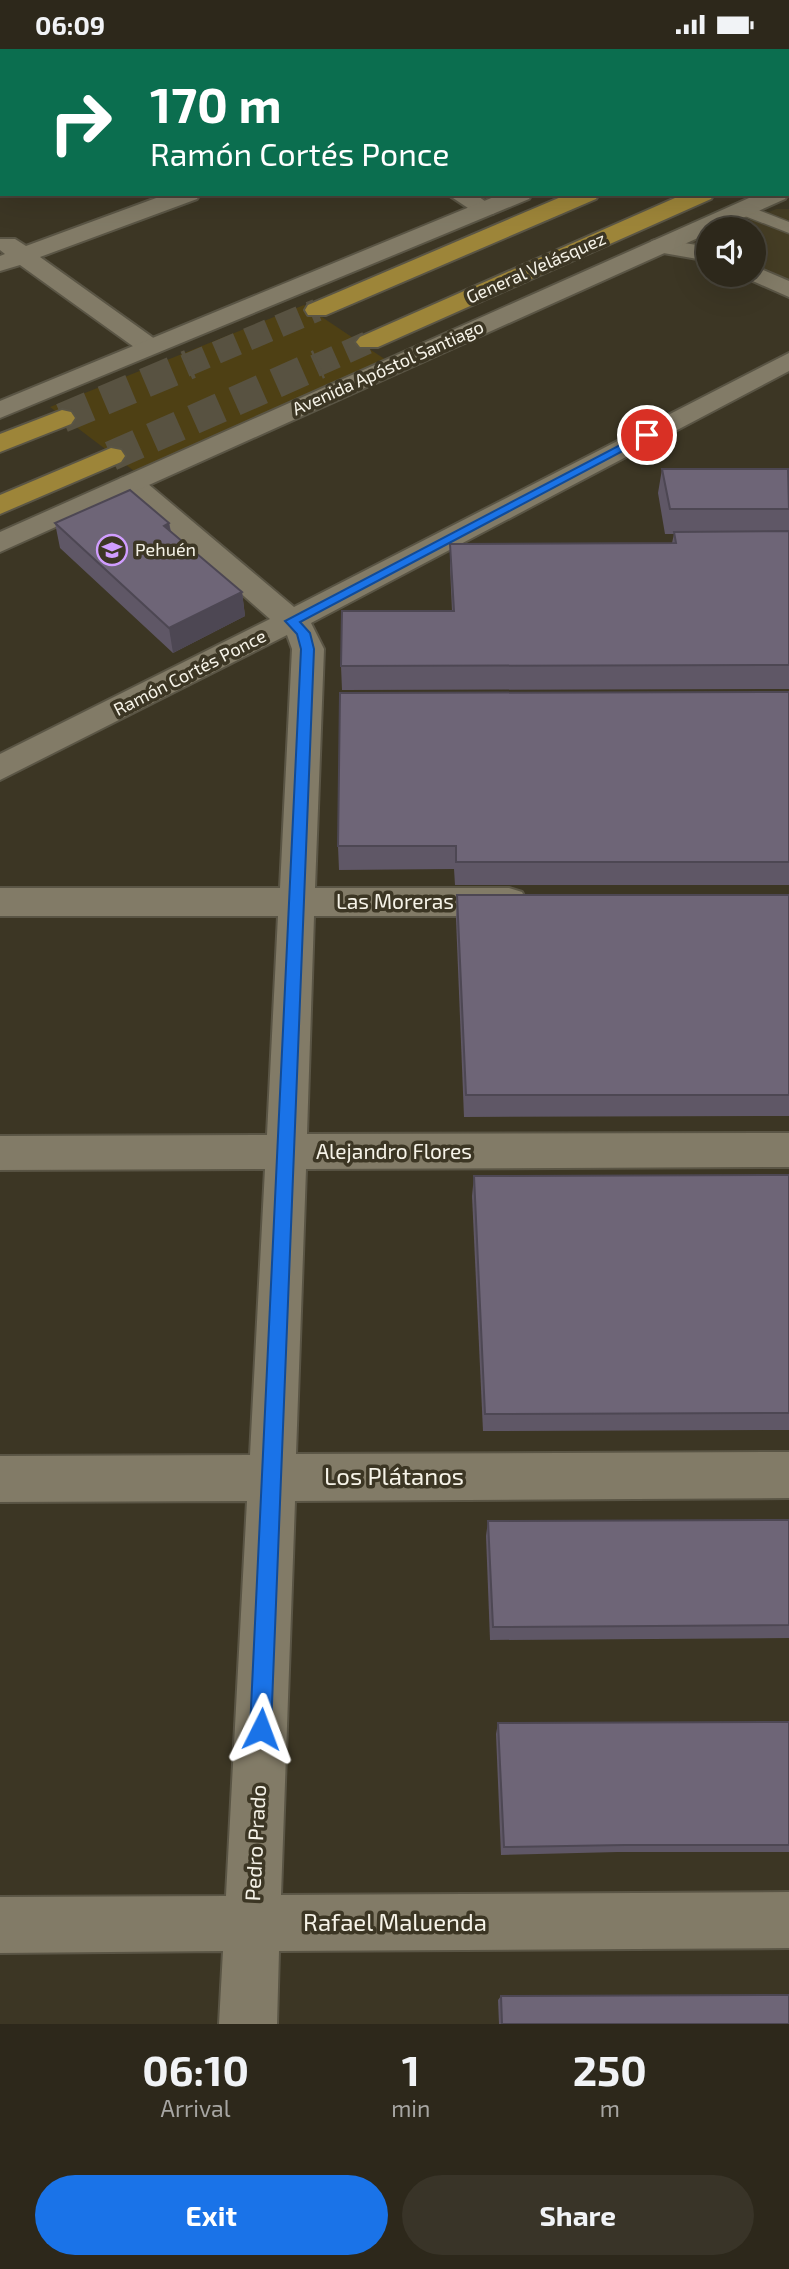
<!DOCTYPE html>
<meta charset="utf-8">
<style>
:root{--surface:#2d281b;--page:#393428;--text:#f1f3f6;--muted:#a7a6a3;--line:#48443a;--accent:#1a73e8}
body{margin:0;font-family:"Exo 2",sans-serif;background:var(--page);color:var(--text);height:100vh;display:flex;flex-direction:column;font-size:26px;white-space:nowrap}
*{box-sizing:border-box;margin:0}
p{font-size:23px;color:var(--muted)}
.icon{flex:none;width:38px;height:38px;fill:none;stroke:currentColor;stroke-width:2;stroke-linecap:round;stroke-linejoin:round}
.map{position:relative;height:1975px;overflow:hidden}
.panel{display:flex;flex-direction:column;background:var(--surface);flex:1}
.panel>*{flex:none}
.guide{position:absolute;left:0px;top:0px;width:789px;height:147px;box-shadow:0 7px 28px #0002,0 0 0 2px var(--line);background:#0b6e4f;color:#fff;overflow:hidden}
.tools{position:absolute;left:696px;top:168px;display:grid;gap:14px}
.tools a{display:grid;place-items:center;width:70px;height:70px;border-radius:50%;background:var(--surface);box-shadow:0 7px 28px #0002,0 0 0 2px var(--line);font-size:35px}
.pin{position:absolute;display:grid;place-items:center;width:60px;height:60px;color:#fff;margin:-30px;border:4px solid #fff;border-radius:50%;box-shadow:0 2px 7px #0007}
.me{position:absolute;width:77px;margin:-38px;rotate:3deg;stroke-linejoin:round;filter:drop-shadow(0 0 5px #0008)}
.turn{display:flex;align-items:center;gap:24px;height:147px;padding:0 35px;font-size:32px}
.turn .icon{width:91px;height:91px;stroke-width:2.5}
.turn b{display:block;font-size:49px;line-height:60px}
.eta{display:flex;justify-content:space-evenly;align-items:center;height:119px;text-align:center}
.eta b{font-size:42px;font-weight:700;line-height:49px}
.cta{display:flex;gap:14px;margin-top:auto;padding:14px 35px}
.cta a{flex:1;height:80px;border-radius:42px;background:var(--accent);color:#fff;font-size:28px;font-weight:700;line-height:80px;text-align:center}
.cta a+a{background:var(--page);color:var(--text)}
.status{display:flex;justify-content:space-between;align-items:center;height:49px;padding:0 35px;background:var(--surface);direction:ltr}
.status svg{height:19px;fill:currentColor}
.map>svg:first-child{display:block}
</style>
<div class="status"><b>06:09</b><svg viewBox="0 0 49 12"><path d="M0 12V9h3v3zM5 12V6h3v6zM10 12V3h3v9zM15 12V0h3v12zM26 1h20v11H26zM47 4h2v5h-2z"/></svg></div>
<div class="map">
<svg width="789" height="1975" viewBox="0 0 789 1975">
<rect width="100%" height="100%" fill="#3c3624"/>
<!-- built -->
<polygon fill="#453d24" points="776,160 789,160 789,231 754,214 754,180 729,180"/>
<!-- green -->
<polygon fill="#4e4014" points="304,256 386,311 138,425 50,358"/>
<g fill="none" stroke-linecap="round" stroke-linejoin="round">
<!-- motorway-tunnel-far1 -->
<g stroke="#585241" stroke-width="23" stroke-dasharray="23 11" stroke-linecap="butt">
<polyline points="185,317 317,261"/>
<polyline points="315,317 369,293"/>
</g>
<!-- motorway-tunnel -->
<g stroke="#585241" stroke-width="30" stroke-dasharray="30 15" stroke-linecap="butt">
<polyline points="62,369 190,315"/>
<polyline points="111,407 319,315"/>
</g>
<!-- service casing -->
<g stroke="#5a5545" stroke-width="3">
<polygon id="service" points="743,155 789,173 789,184 737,164 734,160"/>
</g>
<!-- minor casing -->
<g stroke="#5a5545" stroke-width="4">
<g id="minor">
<polygon points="60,0 84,0 58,2"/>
<polygon points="210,0 230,0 232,2 211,2"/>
<polygon points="401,0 424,0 399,2"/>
<polygon points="565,0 588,0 563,2"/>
<rect x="0" y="17" width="2" height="12"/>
<polygon points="0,107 2,107 0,121"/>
<polygon points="167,145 200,145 197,150 40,208 159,293 163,298 159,303 141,303 20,216 0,222 0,207 5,205 0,201 0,190 15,190 26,197"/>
<polygon points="447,145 475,145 496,160 493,165 477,165"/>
<polygon points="660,190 709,198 709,212 652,202 648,197 652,192"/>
<polygon points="754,217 789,232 789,248 746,229 743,226 754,226"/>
<polygon points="789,304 789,322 311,574 324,600 315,839 509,839 522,843 527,853 522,863 509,867 314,867 307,1085 789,1084 789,1118 306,1120 296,1405 789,1403 789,1449 295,1452 281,1846 789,1843 789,1899 279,1902 277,1975 219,1975 223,1902 0,1904 0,1848 226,1847 247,1452 0,1453 0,1407 250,1406 265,1120 0,1121 0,1087 267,1086 278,867 0,867 0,839 280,839 292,600 287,586 0,731 0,705 270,570 117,435 121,429 131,427 141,429 294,558"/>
</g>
</g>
<!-- secondary casing -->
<g stroke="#5a5545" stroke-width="4">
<g id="secondary">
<polygon points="501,145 532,145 529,150 0,369 0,352"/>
<polygon points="758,145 788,145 785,150 718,180 709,180 709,184 0,503 0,483"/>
</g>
</g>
<!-- motorway casing -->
<g stroke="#5a5545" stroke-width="4">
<g id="motorway">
<polygon points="789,100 789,114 788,115 788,101"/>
<polygon points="568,145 599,145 596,150 326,266 308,266 305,261 308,256"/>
<polygon points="684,145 714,145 711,150 378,298 360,298 356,293 360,288"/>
<polygon points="62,361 71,363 75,369 71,375 0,403 0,385"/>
<polygon points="111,399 121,401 125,407 121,413 0,465 0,446"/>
</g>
</g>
<!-- service -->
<use href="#service" fill="#827b67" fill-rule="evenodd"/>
<!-- minor -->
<use href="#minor" fill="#827b67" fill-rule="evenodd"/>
<!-- secondary -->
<use href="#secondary" fill="#827b67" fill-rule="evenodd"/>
<!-- motorway -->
<use href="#motorway" fill="#9d8539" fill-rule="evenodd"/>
</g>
<!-- wall -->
<g fill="#5f5766">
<polygon points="662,420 789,460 789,640 342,641 341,617 452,562 450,519 450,495 672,494 674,485 665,485 658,444"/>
<polygon points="55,474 169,474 171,482 242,543 245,567 173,604 60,499"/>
<polygon points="789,643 789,836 455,836 454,820 339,821 338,797"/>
<polygon points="457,846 789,846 789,1067 464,1068 456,870"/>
<polygon points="789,1126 789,1381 483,1382 472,1147 474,1127"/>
<polygon points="789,1471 789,1589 490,1591 486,1487 488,1472"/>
<polygon points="789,1673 789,1803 618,1803 501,1806 496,1685 498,1674"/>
<polygon points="501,1947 789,1975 499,1975 498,1951"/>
</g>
<!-- shaded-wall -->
<g fill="#4d4753">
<polygon points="169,474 173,498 164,477"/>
<polygon points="242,543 245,567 173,604 169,579"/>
</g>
<!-- building -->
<g fill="#6e6577" stroke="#4d4753" stroke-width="2">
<polygon points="662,420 788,420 789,460 670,460"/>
<polygon points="130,441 169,474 164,477 242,543 169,579 55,474"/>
<polygon points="789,482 789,616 341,617 342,562 454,562 450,495 676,494 674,483"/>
<polygon points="789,643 789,813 456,813 456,797 338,797 340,644"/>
<polygon points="457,846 789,846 789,1046 466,1046"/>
<polygon points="789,1126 789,1364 485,1365 474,1127"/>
<polygon points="789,1471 789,1576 493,1578 488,1472"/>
<polygon points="789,1673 789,1796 625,1796 504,1798 498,1674"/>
<polygon points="789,1946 789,1975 502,1975 501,1947"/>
</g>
<!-- route -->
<polygon fill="#1a73e8" stroke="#114b97" stroke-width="2" points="643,384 653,386 300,573 310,584 314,600 271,1680 268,1687 261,1690 253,1687 250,1680 301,600 297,585 285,572"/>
<!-- icons -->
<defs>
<g id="school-ring" transform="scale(1.575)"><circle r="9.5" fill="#3c3624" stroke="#d09dff" stroke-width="1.5"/><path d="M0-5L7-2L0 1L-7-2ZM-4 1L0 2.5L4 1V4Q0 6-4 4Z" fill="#d09dff"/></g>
</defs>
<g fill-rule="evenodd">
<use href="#school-ring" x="112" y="501"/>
</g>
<g text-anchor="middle" stroke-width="7" stroke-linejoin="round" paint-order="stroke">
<!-- far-street labels -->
<g font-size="18" fill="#f6f3e8" stroke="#3c3624">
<text transform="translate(536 219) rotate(-24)" y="6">General Velásquez</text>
<text transform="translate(388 319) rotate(-24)" y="6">Avenida Apóstol Santiago</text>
<text transform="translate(190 624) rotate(-27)" y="6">Ramón Cortés Ponce</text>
</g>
<!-- far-poi labels -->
<g font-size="18" fill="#f6f3e8" stroke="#3c3624" text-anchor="start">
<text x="135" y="507">Pehuén</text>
</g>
<!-- street labels -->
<g font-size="21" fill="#f6f3e8" stroke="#3c3624">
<text x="395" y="860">Las Moreras</text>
<text x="394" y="1110">Alejandro Flores</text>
<text transform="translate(256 1794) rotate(-87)" y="7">Pedro Prado</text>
</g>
<!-- near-street labels -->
<g font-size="24" fill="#f6f3e8" stroke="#3c3624">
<text x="394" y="1436">Los Plátanos</text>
<text x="395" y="1882">Rafael Maluenda</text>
</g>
</g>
</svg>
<div class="tools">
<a><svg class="icon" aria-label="sound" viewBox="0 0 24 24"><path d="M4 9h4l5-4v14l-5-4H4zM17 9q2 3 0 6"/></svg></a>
</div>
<div class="pin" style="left:647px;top:386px;background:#d93025"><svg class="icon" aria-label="arrive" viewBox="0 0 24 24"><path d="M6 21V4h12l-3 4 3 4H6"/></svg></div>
<svg class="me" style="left:261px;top:1680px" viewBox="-20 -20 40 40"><path d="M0-17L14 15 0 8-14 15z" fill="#1a73e8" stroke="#fff" stroke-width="4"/></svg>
<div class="guide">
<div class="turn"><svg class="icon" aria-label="right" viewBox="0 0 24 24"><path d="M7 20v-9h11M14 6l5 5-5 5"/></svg><div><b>170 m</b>Ramón Cortés Ponce</div></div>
</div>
</div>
<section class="panel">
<div class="eta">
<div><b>06:10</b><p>Arrival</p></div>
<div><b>1</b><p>min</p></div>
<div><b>250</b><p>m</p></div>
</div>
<div class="cta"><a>Exit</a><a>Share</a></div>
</section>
